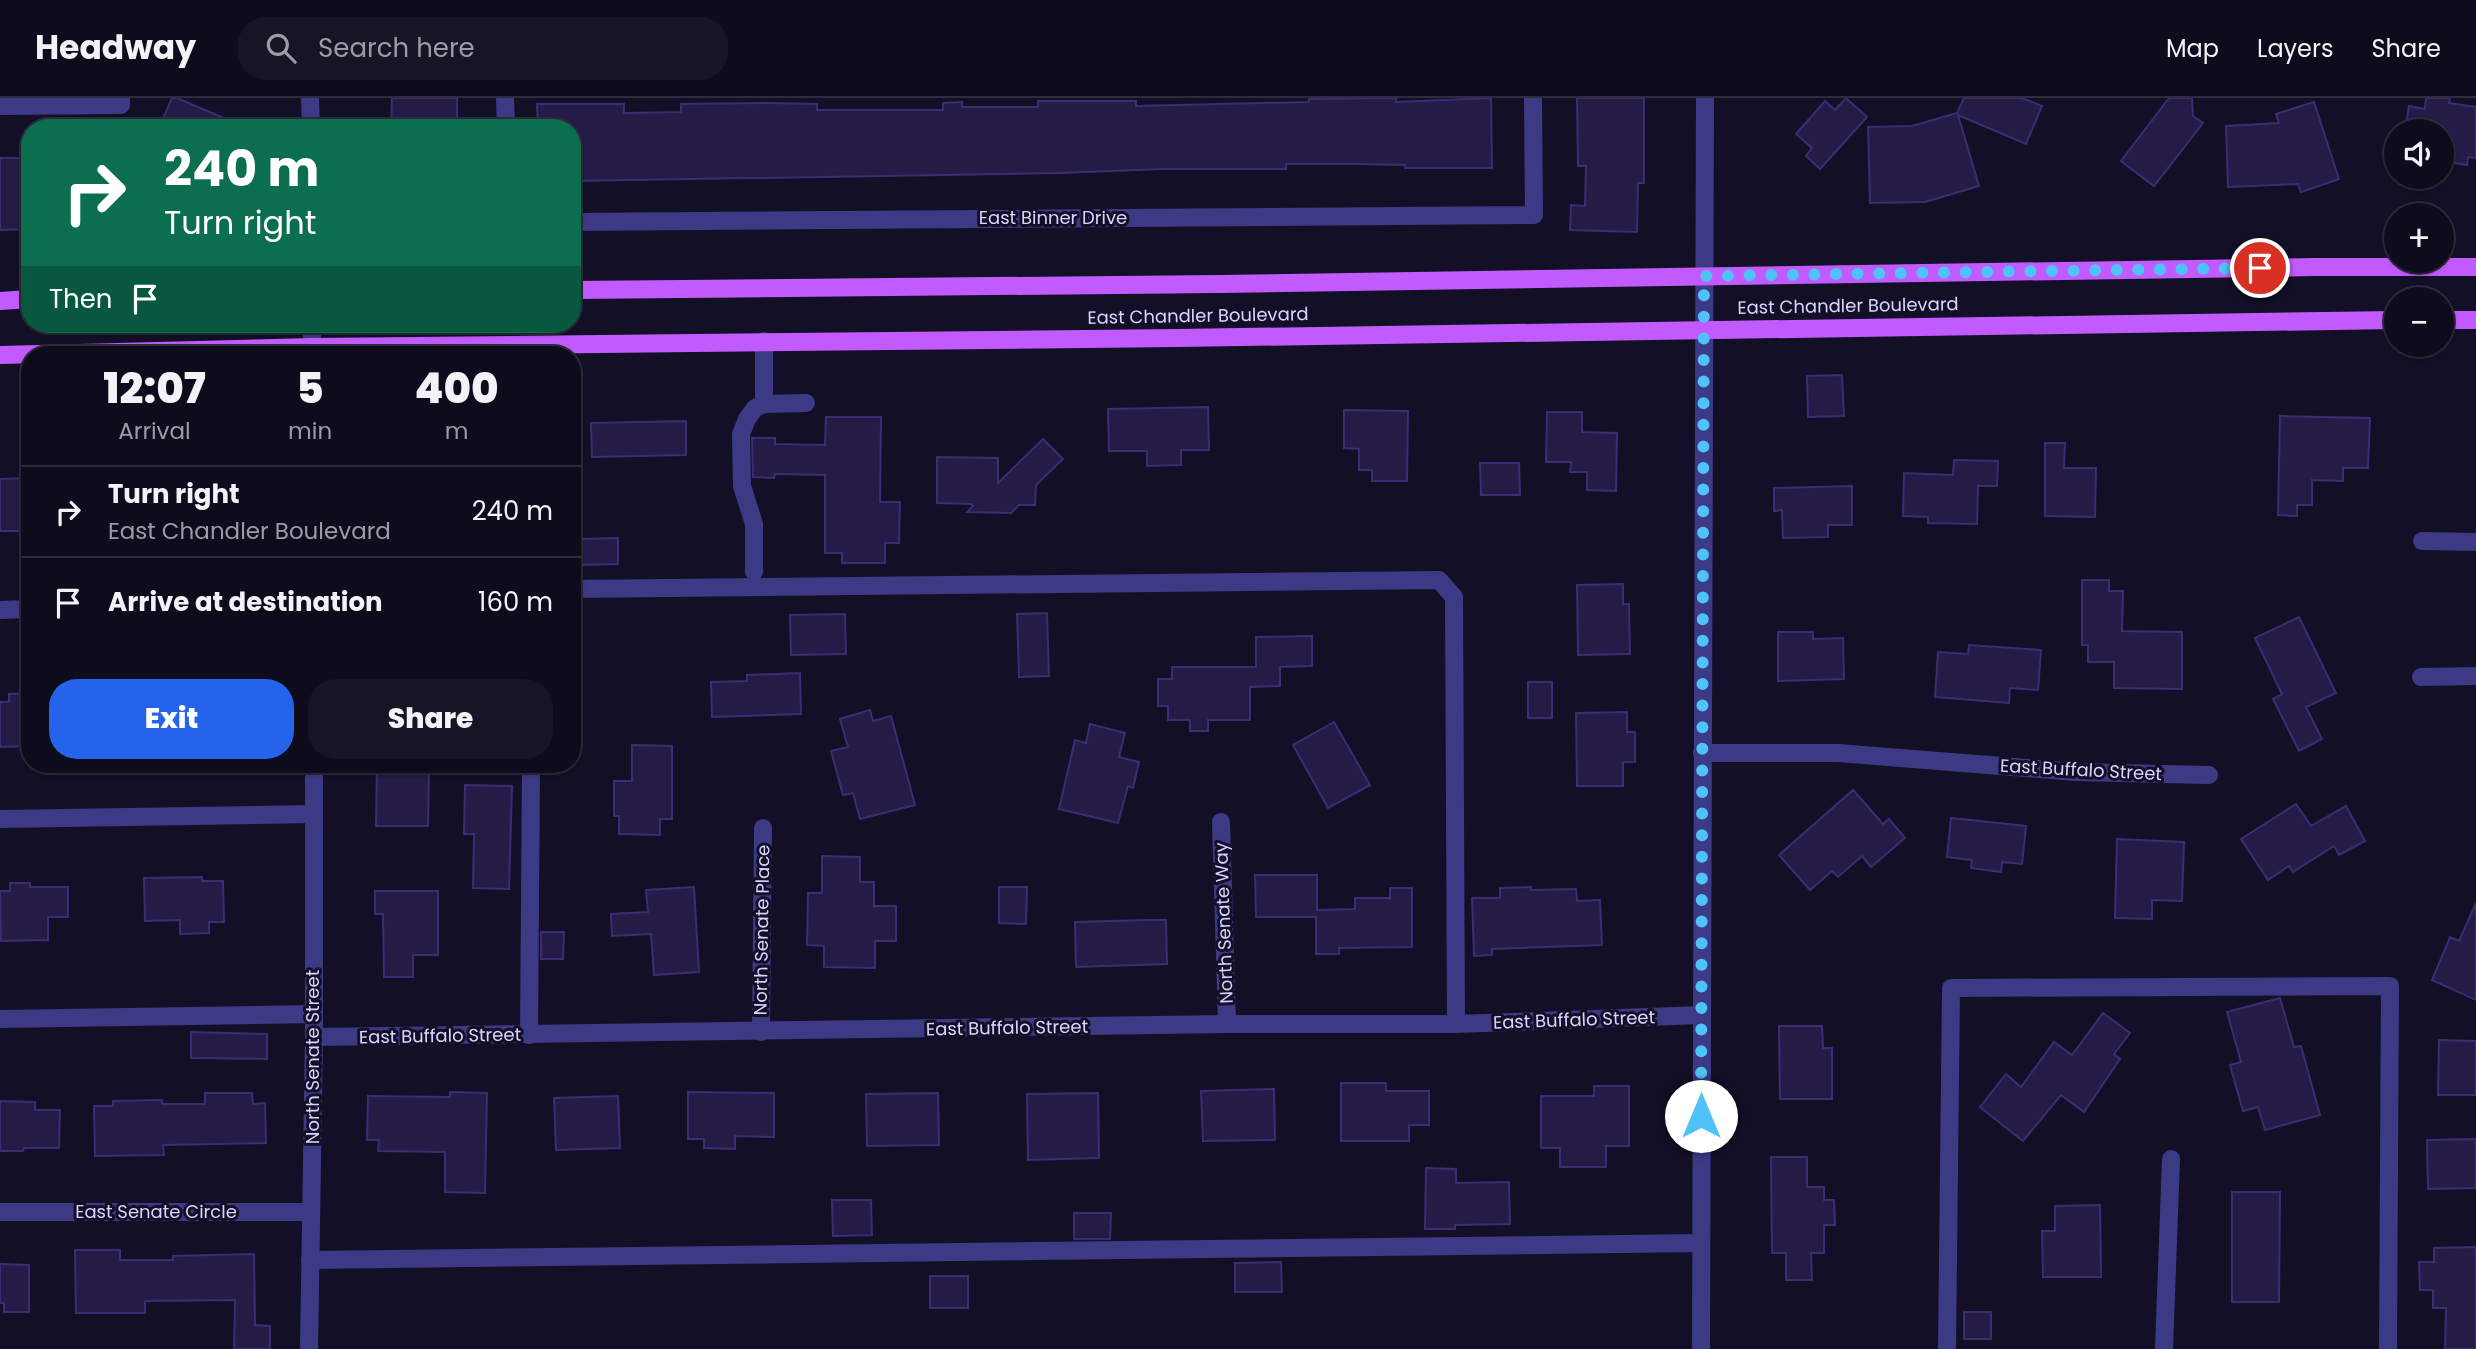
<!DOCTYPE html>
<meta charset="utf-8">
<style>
:root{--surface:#0e0b1c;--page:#171425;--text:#f1f3f6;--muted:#9b9ba3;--line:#2e2b3b;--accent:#2563eb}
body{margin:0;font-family:Poppins,sans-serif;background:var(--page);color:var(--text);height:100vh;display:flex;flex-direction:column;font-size:26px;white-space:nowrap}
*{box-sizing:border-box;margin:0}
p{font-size:23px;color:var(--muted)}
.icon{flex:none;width:38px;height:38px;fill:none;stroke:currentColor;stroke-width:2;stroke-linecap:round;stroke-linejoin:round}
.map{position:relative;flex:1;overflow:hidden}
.drawer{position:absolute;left:21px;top:248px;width:560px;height:427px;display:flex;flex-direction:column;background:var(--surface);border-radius:28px;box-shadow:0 2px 5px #0004,0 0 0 2px var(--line)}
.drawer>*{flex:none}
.guide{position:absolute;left:21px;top:21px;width:560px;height:214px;border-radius:28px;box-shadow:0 2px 5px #0004,0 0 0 2px var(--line);background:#0b6e4f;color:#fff;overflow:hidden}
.buttons{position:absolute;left:2384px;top:21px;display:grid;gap:14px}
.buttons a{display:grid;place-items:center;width:70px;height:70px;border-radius:50%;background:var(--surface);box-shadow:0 2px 5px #0004,0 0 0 2px var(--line);font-size:35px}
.pin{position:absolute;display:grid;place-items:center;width:60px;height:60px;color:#fff;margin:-30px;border:4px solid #fff;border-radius:50%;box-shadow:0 2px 7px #0007}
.me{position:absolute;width:77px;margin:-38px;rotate:0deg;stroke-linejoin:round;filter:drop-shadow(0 0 5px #0008)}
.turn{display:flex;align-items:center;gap:24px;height:147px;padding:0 28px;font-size:32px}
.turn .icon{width:91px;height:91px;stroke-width:2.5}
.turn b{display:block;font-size:49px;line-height:60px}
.then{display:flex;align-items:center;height:66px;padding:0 28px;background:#0003;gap:14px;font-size:26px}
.eta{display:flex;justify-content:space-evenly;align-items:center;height:119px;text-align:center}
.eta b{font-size:42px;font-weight:800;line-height:49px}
.button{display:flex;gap:14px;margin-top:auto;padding:14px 28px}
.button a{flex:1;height:80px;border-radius:28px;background:var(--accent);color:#fff;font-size:28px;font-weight:800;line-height:80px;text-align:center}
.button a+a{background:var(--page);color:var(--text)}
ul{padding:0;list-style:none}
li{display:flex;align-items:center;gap:21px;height:91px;padding:0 28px;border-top:2px solid var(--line)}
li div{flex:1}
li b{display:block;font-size:26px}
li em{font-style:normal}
header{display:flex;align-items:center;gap:42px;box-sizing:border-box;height:98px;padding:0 35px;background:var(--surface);border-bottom:2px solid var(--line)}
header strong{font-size:33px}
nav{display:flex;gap:38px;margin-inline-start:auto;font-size:24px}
.search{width:490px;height:63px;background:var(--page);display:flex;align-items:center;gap:18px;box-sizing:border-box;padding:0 24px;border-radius:28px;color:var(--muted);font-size:26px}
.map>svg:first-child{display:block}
</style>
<header>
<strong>Headway</strong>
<div class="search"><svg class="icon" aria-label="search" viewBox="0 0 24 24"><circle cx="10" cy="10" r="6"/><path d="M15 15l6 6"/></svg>Search here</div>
<nav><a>Map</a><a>Layers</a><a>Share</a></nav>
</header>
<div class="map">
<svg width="2476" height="1251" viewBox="0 0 2476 1251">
<rect width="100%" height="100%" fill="#130f26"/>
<!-- building -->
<g fill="#241b47" stroke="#3b2d73" stroke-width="2">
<polygon points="172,0 177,0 247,30 159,30"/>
<polygon points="392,0 457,0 457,30 391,30"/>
<polygon points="1396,0 1396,4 1491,0 1492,70 1405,70 1405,67 1357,66 1286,66 1286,71 1163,71 1059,75 572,83 572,30 538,30 537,6 624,6 624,15 681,14 681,6 769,5 817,6 817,12 943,12 943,5 962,4 962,9 1038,9 1038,3 1136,3 1136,8 1309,4 1309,1"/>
<polygon points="1577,0 1644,0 1644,85 1638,85 1637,134 1570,132 1571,107 1585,108 1586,68 1578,68"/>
<polygon points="1846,0 1867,19 1820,71 1806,58 1812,50 1796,36 1825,3 1835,12"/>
<polygon points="1964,0 2022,0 2042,8 2026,46 1958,17 1979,88 1925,104 1870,105 1868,29 1912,28 1957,15"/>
<polygon points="2169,0 2192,0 2193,18 2203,25 2154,88 2121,63"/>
<polygon points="2426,0 2450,0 2449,5 2476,9 2476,60 2468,59 2467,67 2441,63 2441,33 2405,33 2409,8 2425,11"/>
<polygon points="2314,4 2339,81 2301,94 2298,86 2228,89 2226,28 2279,25 2276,16"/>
<polygon points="0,60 30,60 30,131 0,132"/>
<polygon points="1842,277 1844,318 1808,319 1807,278"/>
<polygon points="1208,309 1209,352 1181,352 1181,367 1147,368 1147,353 1109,353 1108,311"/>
<polygon points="1344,312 1408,313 1407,383 1372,383 1372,372 1359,372 1359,351 1344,350"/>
<polygon points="1547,314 1582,314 1582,334 1617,335 1616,393 1587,392 1587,374 1570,374 1571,364 1546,364"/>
<polygon points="2280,318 2370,320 2368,370 2343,370 2343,383 2312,382 2312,407 2297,407 2297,418 2278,417"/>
<polygon points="826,319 881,319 880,404 900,404 899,445 885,445 885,465 842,465 842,455 825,455 825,377 775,376 774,380 753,379 752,340 775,340 775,346 825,347"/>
<polygon points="686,323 686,357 592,359 591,325"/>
<polygon points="1043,341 1063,361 1036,387 1035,407 1019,407 1011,415 967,414 973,408 971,406 937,405 937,359 998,360 998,385"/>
<polygon points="2045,345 2065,345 2064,370 2096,370 2095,419 2045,418"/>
<polygon points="1954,362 1998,363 1997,388 1978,388 1977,426 1928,425 1928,419 1903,418 1904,375 1953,377"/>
<polygon points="1480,365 1519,365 1520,397 1481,397"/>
<polygon points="30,380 30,428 20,428 20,433 0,433 0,381"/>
<polygon points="1852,388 1852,427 1828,427 1828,439 1783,440 1782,412 1774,413 1774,390"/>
<polygon points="618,440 618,466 580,467 579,441"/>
<polygon points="2082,482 2109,482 2109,493 2123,493 2122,533 2182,534 2182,591 2114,590 2114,564 2088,564 2088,547 2082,547"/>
<polygon points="1623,486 1623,506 1629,506 1630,556 1578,557 1577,487"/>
<polygon points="1047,515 1049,578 1019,579 1017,516"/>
<polygon points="845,516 846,556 791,557 790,517"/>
<polygon points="2299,519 2336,595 2306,609 2322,641 2299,653 2273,601 2282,596 2255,540"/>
<polygon points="1778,534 1813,534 1813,541 1843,540 1844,581 1778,583"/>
<polygon points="1312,538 1312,568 1280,569 1280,588 1250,589 1250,622 1208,622 1208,633 1190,633 1190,622 1168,622 1168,608 1158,608 1158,581 1172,581 1172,569 1256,569 1256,539"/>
<polygon points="1969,547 2041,552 2038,592 2010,590 2009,605 1935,599 1938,554 1968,556"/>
<polygon points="800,575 801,616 712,619 711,584 747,583 747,577"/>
<rect x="1528" y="584" width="24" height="36"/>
<polygon points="30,595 30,648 0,649 0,604 9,604 9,596"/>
<polygon points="870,612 873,623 891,618 915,707 860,721 853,695 843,697 831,653 848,649 840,621"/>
<polygon points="1627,614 1627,634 1635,634 1635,664 1623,664 1623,688 1577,688 1576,615"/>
<polygon points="1334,624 1370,687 1328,710 1293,647"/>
<polygon points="1090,626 1125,635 1119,659 1139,664 1133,690 1128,688 1118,725 1059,711 1075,642 1086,645"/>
<polygon points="632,647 672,648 672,721 660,721 660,737 619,736 619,718 614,718 614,683 632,683"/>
<polygon points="377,667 429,667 428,728 376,728"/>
<polygon points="465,687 512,688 509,791 473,790 474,736 464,736"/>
<polygon points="1853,692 1883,726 1889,721 1905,740 1871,769 1862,758 1838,779 1832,773 1810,792 1779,757"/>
<polygon points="2296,706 2311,728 2346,708 2365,743 2339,757 2334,748 2293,774 2289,768 2268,782 2241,741"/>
<polygon points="1951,720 2026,728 2022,766 2002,764 2001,774 1971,770 1972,762 1947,759"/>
<polygon points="2117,741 2184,744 2182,803 2152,802 2152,821 2115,820"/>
<polygon points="822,758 860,759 860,784 874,784 874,808 896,808 896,843 875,843 875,870 824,869 824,848 807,847 808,795 822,795"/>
<polygon points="1255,777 1317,777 1317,812 1355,811 1355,800 1390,800 1390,790 1412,790 1412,849 1339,850 1339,856 1316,856 1316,819 1256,819"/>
<polygon points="202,779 202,783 223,783 224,824 209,824 209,835 180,836 180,822 145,823 144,780"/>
<polygon points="10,785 30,785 30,789 68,789 68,819 48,819 48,842 1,843 0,793 10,793"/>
<polygon points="694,789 699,874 654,877 651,836 612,838 611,816 648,814 646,792"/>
<polygon points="999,789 1027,789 1026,826 999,825"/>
<polygon points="1531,789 1531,792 1576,791 1577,803 1600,802 1602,847 1492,851 1492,857 1474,858 1472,800 1500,800 1500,790"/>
<polygon points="375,793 438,793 438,857 413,857 413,879 384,879 383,816 375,816"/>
<polygon points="2476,805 2476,902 2432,882 2450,839 2459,843"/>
<polygon points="1147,822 1166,822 1167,866 1076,869 1075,824"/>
<polygon points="541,834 564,834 563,861 541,861"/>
<polygon points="2280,900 2294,949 2301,948 2320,1017 2265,1032 2258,1009 2243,1013 2230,967 2241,964 2227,914"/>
<polygon points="2103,915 2130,935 2114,956 2120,961 2084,1014 2061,997 2023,1043 1980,1009 2006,976 2021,989 2054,944 2072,957"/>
<polygon points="1779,928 1822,928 1823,950 1832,950 1832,1001 1780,1001"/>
<polygon points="191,934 267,936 267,961 191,960"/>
<polygon points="2439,942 2476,943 2476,997 2438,997"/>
<polygon points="1341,985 1386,985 1386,993 1429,993 1429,1027 1409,1027 1409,1043 1341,1043"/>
<polygon points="1594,988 1629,988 1629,1048 1606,1048 1606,1069 1560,1069 1560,1050 1541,1050 1541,998 1594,998"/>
<polygon points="1274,991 1275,1042 1203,1043 1201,993"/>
<polygon points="450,994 487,995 485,1095 445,1094 445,1054 378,1053 379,1042 367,1042 368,998 450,999"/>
<polygon points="688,994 774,995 774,1039 735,1038 735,1051 704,1050 704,1041 688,1041"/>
<polygon points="205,995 252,995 253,1006 265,1005 266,1045 163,1047 164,1057 95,1058 94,1008 113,1008 113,1003 162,1002 162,1006 205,1006"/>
<polygon points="938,995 939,1047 867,1048 866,996"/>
<polygon points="1098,995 1099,1060 1028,1062 1027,996"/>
<polygon points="618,998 620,1050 556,1052 554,1000"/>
<polygon points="0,1003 35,1004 35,1012 60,1012 59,1050 24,1050 23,1053 0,1053"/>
<polygon points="2476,1041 2476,1090 2428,1091 2427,1042"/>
<polygon points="1771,1059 1807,1059 1807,1089 1824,1089 1824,1102 1834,1102 1835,1127 1824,1127 1824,1155 1811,1155 1812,1182 1786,1182 1786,1155 1772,1155"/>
<polygon points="1426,1070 1456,1071 1456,1085 1509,1084 1510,1126 1455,1127 1455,1131 1425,1131"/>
<polygon points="2232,1094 2280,1094 2279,1204 2232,1204"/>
<polygon points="832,1102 871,1102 872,1137 833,1138"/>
<polygon points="2100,1107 2101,1179 2043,1179 2042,1133 2055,1133 2055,1108"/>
<polygon points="1074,1115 1111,1115 1110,1141 1074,1141"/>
<polygon points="2476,1149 2476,1251 2445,1251 2446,1210 2433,1210 2433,1192 2420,1192 2419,1164 2434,1164 2434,1150"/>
<polygon points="75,1152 120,1152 120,1162 173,1162 173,1158 254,1156 255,1227 270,1228 270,1251 234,1251 235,1202 145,1203 145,1215 76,1215"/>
<polygon points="1281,1164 1282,1194 1235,1194 1235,1165"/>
<polygon points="0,1166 29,1167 29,1214 4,1214 4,1205 0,1205"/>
<rect x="930" y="1178" width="38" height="32"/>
<rect x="1964" y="1214" width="27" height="27"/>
</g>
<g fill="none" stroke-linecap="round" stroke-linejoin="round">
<!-- minor -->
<g stroke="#3d3a85" stroke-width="18">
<polyline points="310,0 311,30"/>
<polyline points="505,0 506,30"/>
<polyline points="0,8 121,7 121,0"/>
<polyline points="572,124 1534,117 1533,0"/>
<polyline points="312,257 312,226"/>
<polyline points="764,306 806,305"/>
<polyline points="2422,443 2476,444"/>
<polyline points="754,474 754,426 742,388 741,336 747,321 755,310 764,306 764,243"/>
<polyline points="572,491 1439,482 1454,499 1456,926"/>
<polyline points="0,512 30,511"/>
<polyline points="2421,579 2476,578"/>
<polyline points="1702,655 1838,655 2076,674 2209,677"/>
<polyline points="0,721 314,716"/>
<polyline points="1221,724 1227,926"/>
<polyline points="0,921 314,916"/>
<polyline points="761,934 763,730"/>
<polyline points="529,937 531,667"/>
<polyline points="314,939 1227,926 1456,926 1701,917"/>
<polyline points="0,1114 311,1114"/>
<polyline points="310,1162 1701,1145"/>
<polyline points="309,1251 314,939 314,667"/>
<polyline points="1701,1251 1705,0"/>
<polyline points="1947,1251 1951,890 2390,888 2388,1251"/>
<polyline points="2164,1251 2171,1061"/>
</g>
<!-- major -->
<g stroke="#c25bff" stroke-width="18">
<polyline points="572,192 1219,186 2316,169 2476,169"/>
<polyline points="0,203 30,201"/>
<polyline points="2441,222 2476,222"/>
<polyline points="0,257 311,249 1178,240 2396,222"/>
</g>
</g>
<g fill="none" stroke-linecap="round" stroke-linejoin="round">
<!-- route -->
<polyline stroke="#4fc3f7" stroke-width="12" stroke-dasharray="0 21.6" points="1701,1018 1704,178 2260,170"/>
</g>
<g text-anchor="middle" stroke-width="6" stroke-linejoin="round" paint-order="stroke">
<!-- street labels -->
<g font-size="18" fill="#d9d4ff" stroke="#130f26">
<text x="1053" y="126">East Binner Drive</text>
<text transform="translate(1848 208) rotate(-1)" y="6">East Chandler Boulevard</text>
<text transform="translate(1198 218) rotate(-1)" y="6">East Chandler Boulevard</text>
<text transform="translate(2081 672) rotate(3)" y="6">East Buffalo Street</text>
<text transform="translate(1224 825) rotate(-92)" y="6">North Senate Way</text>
<text transform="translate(762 832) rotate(-89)" y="6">North Senate Place</text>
<text transform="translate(1574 922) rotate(-2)" y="6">East Buffalo Street</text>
<text transform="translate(1007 930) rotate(-1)" y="6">East Buffalo Street</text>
<text transform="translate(440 938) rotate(-1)" y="6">East Buffalo Street</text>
<text transform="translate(313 959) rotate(-90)" y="6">North Senate Street</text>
<text x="156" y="1120">East Senate Circle</text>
</g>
</g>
</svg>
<div class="buttons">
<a><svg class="icon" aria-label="sound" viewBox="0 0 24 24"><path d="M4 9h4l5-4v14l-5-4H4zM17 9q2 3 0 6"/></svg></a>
<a>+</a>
<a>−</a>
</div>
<div class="pin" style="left:2260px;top:170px;background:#d93025"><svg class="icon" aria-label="arrive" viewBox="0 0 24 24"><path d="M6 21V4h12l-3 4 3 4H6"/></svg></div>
<svg class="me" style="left:1701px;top:1018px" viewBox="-20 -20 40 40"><circle r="19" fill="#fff"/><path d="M0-13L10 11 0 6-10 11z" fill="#4fc3f7"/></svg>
<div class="guide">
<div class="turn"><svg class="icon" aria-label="right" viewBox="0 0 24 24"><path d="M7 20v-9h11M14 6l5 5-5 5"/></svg><div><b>240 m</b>Turn right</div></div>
<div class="then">Then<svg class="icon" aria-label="arrive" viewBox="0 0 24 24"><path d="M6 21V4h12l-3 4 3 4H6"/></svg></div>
</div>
<section class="drawer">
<div class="eta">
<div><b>12:07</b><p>Arrival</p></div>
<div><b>5</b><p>min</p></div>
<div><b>400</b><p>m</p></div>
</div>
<ul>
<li><svg class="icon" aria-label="right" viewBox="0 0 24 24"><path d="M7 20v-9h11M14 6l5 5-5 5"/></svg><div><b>Turn right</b><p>East Chandler Boulevard</p></div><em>240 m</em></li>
<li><svg class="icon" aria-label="arrive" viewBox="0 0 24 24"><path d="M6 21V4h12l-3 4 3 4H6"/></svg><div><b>Arrive at destination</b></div><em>160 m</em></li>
</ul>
<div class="button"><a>Exit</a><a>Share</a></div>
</section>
</div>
